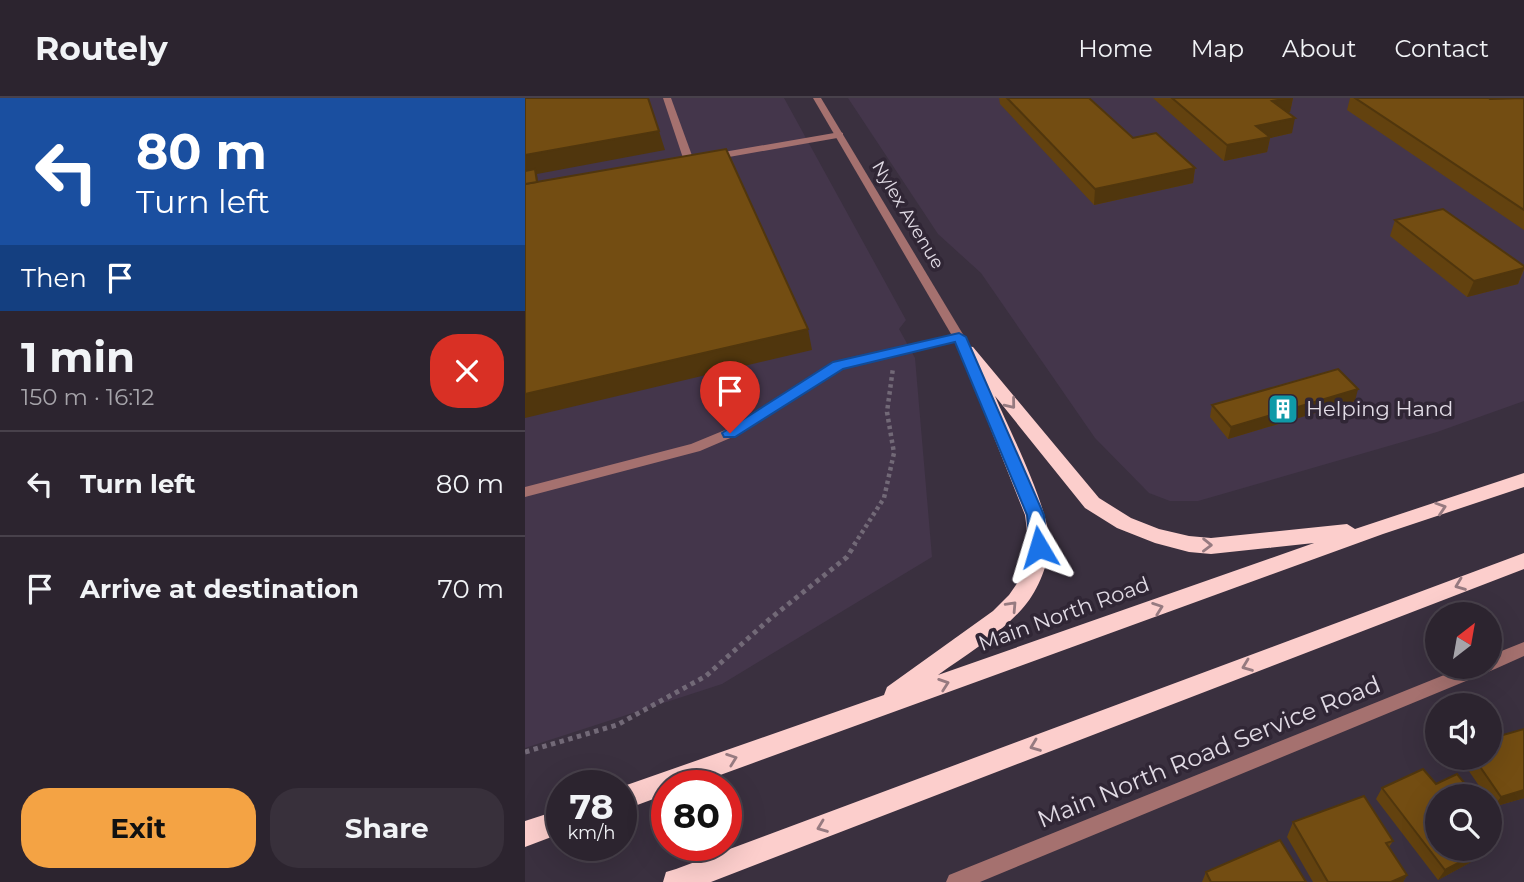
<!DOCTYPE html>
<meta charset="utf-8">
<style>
:root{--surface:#2c242f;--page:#38303b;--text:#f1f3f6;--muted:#a6a4aa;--line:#48414b;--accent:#f4a344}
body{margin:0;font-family:Montserrat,sans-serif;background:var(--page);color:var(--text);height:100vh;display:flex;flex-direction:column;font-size:26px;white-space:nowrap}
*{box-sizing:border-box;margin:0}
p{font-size:23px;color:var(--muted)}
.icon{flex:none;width:38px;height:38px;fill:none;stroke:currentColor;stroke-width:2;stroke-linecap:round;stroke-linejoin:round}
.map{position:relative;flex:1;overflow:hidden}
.sheet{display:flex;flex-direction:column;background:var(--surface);width:525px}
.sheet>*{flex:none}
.top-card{background:#1a4fa0;color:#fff;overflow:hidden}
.needle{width:46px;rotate:31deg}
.buttons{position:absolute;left:900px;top:504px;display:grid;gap:14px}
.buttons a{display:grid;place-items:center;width:77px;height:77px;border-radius:50%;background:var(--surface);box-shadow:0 7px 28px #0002,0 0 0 2px var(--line);font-size:35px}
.speed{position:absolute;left:21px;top:672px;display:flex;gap:14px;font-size:35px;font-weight:700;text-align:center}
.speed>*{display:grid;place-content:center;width:91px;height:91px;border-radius:50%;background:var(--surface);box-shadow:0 7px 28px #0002,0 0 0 2px var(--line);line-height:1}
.speed small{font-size:18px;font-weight:400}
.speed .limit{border:10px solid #d22;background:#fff;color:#111}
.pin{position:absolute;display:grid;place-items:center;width:60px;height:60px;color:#fff;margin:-72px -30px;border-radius:50% 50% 50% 0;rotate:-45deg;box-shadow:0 0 7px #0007}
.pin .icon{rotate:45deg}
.me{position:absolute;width:77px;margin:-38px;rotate:353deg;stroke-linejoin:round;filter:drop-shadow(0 0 5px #0008)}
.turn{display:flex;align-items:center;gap:24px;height:147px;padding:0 21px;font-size:32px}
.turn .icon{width:91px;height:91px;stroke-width:2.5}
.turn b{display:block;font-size:49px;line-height:60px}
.then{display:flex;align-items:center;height:66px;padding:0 21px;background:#0003;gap:14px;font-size:26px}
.round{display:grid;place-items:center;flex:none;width:74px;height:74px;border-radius:28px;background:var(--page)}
.overview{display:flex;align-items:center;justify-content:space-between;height:119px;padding:0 21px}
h1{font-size:42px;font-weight:700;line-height:52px}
.cta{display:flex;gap:14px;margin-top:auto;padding:14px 21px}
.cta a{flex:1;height:80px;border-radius:28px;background:var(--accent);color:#111;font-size:28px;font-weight:700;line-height:80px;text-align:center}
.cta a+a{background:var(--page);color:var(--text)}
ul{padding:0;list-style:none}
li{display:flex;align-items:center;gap:21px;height:105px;padding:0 21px;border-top:2px solid var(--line)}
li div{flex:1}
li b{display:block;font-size:26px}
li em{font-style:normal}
header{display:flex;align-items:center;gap:42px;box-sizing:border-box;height:98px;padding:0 35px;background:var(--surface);border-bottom:2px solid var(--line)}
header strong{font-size:33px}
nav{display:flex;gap:38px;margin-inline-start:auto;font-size:24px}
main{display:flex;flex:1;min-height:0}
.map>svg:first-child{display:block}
</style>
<header>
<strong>Routely</strong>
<nav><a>Home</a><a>Map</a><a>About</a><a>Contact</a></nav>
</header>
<main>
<section class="sheet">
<div class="top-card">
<div class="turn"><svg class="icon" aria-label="left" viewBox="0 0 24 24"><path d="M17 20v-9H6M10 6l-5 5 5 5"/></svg><div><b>80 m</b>Turn left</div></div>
<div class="then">Then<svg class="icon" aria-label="arrive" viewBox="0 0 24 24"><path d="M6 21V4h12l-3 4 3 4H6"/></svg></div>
</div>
<div class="overview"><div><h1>1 min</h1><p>150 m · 16:12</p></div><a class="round" style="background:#d93025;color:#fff"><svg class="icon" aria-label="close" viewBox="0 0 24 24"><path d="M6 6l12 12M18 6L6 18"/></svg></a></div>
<ul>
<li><svg class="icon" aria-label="left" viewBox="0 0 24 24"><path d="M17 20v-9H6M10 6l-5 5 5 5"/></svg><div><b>Turn left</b></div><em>80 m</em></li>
<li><svg class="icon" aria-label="arrive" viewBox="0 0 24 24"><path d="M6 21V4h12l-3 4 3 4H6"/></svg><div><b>Arrive at destination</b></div><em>70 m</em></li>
</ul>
<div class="cta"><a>Exit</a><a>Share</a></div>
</section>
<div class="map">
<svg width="999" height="784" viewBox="0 0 999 784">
<rect width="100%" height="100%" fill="#3a303f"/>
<!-- built -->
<g fill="#44364b">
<polygon points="0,0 259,0 381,222 374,231 390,260 407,459 197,586 0,650"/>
<polygon points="323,0 999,0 999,303 912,334 673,403 645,403 624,395 570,340 456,175 413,136"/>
</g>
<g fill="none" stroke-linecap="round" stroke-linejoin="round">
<!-- path-far1 -->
<polyline stroke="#726977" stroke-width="4.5" stroke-dasharray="3.5 3.5" stroke-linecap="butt" points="329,447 359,400 369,355 362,314 368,270"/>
<!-- path -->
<polyline stroke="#726977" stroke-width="5" stroke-dasharray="4.5 4.5" stroke-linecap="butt" points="0,654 92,627 181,578 246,520 322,459 330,446"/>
<!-- service -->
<g fill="#a5716f" fill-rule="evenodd">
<polygon points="138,0 146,0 169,63 167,65 159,63"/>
<polygon points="315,34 318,35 318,39 187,62 182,59 187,56"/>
<polygon points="434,235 438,236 438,242 317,271 210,338 175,353 0,399 0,389 166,346 200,332 309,265"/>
<polygon points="999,544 999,558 970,571 455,784 421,784 424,777 939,569 964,569 964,558"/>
</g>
<!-- minor -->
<polygon fill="#a5716f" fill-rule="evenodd" points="288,0 296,0 448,253 446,256 442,257 436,253"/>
<!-- trunk -->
<g fill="#fccecc" fill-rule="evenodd">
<path d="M442 248 448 249 574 400 606 420 634 431 664 438 686 440 822 426 830 431 999 375V389L858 436 165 688H142V696L96 713V689L359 597 362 589 468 513 484 497 493 484 504 449 500 417 443 274 447 270 434 253ZM470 298 560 410 592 430 630 445 664 454 686 456 789 445 413 577C441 557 474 537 497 511 511 496 523 469 524 448 526 412 485 334 470 298Z"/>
<polygon points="999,455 999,471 186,784 138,784 141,774 151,771"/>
<polygon points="37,711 37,735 0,749 0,723"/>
</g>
</g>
<!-- wall -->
<g fill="#63420f">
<polygon points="474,0 564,0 608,40 670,70 668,85 569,107 475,6"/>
<polygon points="628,0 768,0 765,14 762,15 767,35 745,40 742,54 699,63"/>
<polygon points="825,0 964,0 965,1 999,0 999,132 822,12"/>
<polygon points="870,122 999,168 999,172 993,186 942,199 865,138"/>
<polygon points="830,303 703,341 685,319 687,307"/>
<polygon points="935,660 964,660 999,700 968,709 964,703 964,698 961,698"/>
<polygon points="857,690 912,698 912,751 954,754 946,764 913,782 851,701"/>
<polygon points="768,724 868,743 864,749 882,777 878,784 788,784 762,739"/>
<polygon points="681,774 781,784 677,784"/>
</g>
<!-- shaded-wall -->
<g fill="#50360d">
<polygon points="765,0 768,0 765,14 744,18 747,3"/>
<polygon points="770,20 767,35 745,40 742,54 699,63 702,47 731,28"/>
<polygon points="134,33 140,52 12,76 15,103 0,78 0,57"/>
<polygon points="670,70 668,85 569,107 570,91"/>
<polygon points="999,170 993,186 942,199 949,183"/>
<polygon points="283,231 287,252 0,320 0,296"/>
<polygon points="833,291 830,303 703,341 706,329"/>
<polygon points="999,692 999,700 968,709 976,699"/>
<polygon points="954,754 946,764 913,782 920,772"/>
<polygon points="882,777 878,784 866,784"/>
</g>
<!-- building -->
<g fill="#734d12" stroke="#50360d" stroke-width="2">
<polygon points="0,0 123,0 134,33 0,57"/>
<polygon points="482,0 564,0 608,40 631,35 670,70 570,91"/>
<polygon points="647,0 765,0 747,3 770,20 731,28 745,39 702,47"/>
<polygon points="830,0 964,0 965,1 999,0 999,112"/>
<polygon points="201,51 283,231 0,296 0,86"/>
<polygon points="10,71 12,84 0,86 0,73"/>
<polygon points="918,111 999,168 999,170 949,183 870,122"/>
<polygon points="813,271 833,291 706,329 687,307"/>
<polygon points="999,631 999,692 976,699 949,660 964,660 964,641"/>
<polygon points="898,671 911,686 932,676 950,698 912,698 912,751 951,751 954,754 920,772 857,690"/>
<polygon points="839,698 868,743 861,745 882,777 866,784 803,784 768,724"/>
<polygon points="755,742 781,784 686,784 681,774"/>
</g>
<!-- one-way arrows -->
<defs><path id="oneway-chevron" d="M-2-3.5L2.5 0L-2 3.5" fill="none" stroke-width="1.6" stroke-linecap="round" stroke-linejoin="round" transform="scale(1.75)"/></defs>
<g stroke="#967a80">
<use href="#oneway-chevron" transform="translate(486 306) rotate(51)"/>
<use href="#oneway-chevron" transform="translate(916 410) rotate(-18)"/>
<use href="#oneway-chevron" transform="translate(682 447) rotate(1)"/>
<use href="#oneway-chevron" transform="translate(935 487) rotate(159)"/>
<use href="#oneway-chevron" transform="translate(487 508) rotate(-47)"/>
<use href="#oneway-chevron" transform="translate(633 510) rotate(-20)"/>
<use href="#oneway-chevron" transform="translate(722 568) rotate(159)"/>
<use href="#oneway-chevron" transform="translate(419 586) rotate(-19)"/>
<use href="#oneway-chevron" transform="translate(510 648) rotate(159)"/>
<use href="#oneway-chevron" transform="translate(207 661) rotate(-20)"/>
<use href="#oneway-chevron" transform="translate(297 729) rotate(159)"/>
</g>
<!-- route -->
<polygon fill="#1a73e8" stroke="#114b97" stroke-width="2" points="434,235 441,239 519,417 522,449 520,454 508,454 505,449 502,417 430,244 318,271 210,339 199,339 197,335 308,264"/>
<!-- icons -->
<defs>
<g id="building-square" transform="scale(1.575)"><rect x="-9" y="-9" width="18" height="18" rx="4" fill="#0f9aa8" stroke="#302635"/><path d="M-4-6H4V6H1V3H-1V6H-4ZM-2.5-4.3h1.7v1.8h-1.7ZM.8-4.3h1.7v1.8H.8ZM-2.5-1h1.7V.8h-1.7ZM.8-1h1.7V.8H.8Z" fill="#fff"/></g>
</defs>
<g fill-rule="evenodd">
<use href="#building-square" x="758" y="311"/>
</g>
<g text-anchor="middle" stroke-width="7" stroke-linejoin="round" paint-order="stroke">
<!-- far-street labels -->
<g font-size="18" fill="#e1dbe5" stroke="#302635">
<text transform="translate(383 117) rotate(59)" y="6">Nylex Avenue</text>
</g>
<!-- poi labels -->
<g font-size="21" fill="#e1dbe5" stroke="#302635" text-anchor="start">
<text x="781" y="318">Helping Hand</text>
</g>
<!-- street labels -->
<g font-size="21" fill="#e1dbe5" stroke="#302635">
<text transform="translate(539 516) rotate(-20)" y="7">Main North Road</text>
</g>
<!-- near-street labels -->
<g font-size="24" fill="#e1dbe5" stroke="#302635">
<text transform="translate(684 654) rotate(-22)" y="8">Main North Road Service Road</text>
</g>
</g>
</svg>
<div class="buttons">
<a><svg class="needle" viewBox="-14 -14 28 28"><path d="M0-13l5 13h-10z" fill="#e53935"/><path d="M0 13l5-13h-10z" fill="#a6a4aa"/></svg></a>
<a><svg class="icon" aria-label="sound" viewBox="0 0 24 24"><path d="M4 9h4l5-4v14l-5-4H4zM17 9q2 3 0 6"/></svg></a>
<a><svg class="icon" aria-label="search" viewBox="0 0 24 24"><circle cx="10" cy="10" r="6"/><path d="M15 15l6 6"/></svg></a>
</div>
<div class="speed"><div>78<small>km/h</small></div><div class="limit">80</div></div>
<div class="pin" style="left:205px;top:335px;background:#d93025"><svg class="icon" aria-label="arrive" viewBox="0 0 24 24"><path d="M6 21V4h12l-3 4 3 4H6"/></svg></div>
<svg class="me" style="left:514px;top:449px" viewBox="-20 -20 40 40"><path d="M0-17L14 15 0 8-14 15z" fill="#1a73e8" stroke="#fff" stroke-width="4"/></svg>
</div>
</main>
